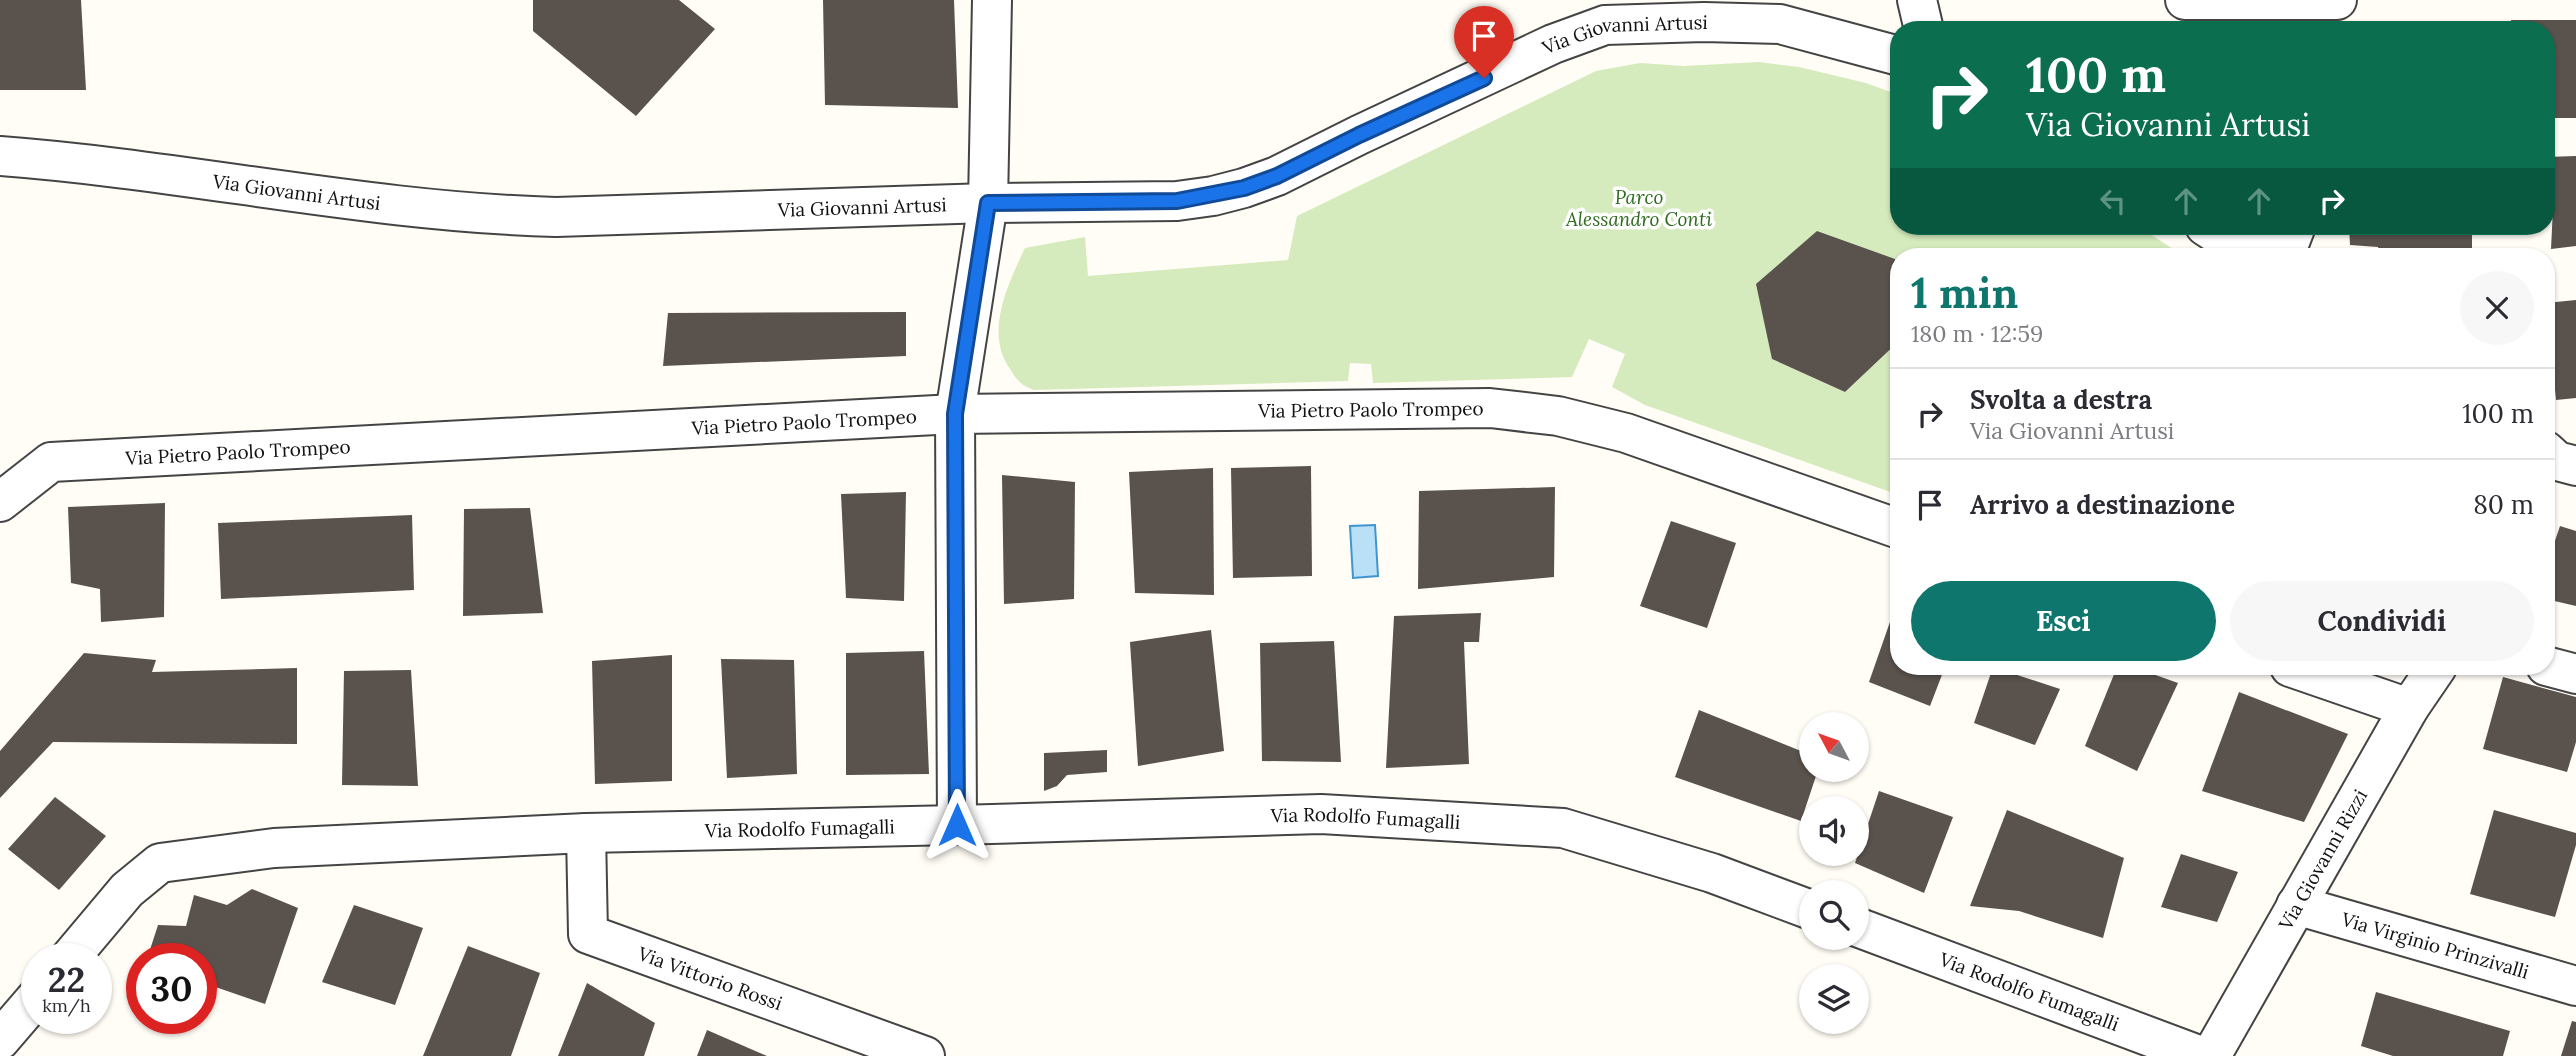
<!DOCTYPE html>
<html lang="it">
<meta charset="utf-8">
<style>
:root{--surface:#fff;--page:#f7f7f7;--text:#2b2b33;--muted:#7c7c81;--line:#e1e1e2;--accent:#0f766e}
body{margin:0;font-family:Lora,serif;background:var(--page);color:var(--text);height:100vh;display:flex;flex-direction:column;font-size:26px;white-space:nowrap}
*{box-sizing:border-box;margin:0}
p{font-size:23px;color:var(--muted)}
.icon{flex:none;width:38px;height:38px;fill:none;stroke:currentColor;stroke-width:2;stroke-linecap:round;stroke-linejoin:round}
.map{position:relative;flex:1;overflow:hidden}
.side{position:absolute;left:1890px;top:248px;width:665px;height:427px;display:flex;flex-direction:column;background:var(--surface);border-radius:28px;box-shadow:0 2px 5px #0004}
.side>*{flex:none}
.top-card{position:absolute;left:1890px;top:21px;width:665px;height:214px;border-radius:28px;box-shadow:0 2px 5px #0004;background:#0b6e4f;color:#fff;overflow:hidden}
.needle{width:46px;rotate:311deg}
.fabs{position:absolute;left:1799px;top:712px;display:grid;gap:14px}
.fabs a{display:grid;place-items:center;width:70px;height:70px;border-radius:50%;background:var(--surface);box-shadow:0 2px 5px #0004;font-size:35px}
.speed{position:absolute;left:21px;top:943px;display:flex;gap:14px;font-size:35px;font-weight:700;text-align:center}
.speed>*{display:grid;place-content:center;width:91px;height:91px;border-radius:50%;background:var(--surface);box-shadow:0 2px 5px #0004;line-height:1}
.speed small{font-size:18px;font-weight:400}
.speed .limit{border:10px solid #d22;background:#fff;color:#111}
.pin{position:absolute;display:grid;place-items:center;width:60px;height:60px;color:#fff;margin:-72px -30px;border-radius:50% 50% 50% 0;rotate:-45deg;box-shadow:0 0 7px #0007}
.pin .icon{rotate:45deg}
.me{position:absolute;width:77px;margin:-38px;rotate:0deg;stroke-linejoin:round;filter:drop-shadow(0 0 5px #0008)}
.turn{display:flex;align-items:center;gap:24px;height:147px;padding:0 21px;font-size:32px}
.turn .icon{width:91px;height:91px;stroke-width:2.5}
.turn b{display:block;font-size:49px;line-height:60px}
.lanes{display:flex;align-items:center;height:66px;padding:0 21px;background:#0003;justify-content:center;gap:35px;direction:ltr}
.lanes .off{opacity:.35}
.round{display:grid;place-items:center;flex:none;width:74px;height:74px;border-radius:37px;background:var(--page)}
.overview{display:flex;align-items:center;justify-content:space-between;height:119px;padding:0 21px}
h1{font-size:42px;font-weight:700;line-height:52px;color:var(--accent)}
.primary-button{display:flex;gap:14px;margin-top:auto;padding:14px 21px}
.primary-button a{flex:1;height:80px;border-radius:42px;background:var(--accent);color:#fff;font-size:28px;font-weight:700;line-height:80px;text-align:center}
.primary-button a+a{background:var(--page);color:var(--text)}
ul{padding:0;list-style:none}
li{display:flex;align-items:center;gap:21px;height:91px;padding:0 21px;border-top:2px solid var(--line)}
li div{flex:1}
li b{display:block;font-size:26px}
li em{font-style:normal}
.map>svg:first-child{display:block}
</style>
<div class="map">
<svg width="2576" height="1056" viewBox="0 0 2576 1056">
<rect width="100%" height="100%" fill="#fffdf5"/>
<!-- green -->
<path fill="#d5ebbd" d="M1759 62 1799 67 1866 83 1899 95V226H2138L2185 257H1899V285L1894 259 1817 231 1772 359 1845 392 1899 341V495L1645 405 1612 387 1625 354 1589 339 1572 377 1373 383 1371 364 1350 363 1348 381 1034 390C1021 386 1017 380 1010 369 984 332 1008 284 1025 248L1085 237 1088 276 1288 260 1297 216 1596 71 1640 63 1684 66Z"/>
<!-- water -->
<polygon fill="#b9e0f7" stroke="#3f96cf" stroke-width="2" points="1375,525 1378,576 1353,578 1350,526"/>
<!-- building -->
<g fill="#5a524d">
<polygon points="0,0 81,0 86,90 0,90"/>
<polygon points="533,0 679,0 715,29 636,116 533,31"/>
<polygon points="823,0 954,0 958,108 825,105"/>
<polygon points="2511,20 2576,20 2576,118 2546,118 2546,30 2512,30"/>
<polygon points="2458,21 2458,30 2358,30 2358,28"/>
<polygon points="2576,156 2576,246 2551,249 2553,208 2546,208 2546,157"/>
<polygon points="2349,226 2472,226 2472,257 2382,257 2378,247 2350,245"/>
<polygon points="1817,231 1895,259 1899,285 1899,341 1845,392 1772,359 1756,284"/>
<polygon points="2576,300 2576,398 2556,400 2554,378 2546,378 2546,303"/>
<polygon points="906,312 906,356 663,366 668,313"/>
<polygon points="1311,466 1312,576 1233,578 1231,468"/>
<polygon points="1213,468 1214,595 1135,593 1129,472"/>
<polygon points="1002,475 1075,482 1074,599 1004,604"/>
<polygon points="1555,487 1554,577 1418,589 1419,491"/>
<polygon points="906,492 904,601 846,598 841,494"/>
<polygon points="165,503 164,617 101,622 100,589 71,583 68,507"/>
<polygon points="530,508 543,613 463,616 464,509"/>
<polygon points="412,515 414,590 221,599 218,523"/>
<polygon points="1671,521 1736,543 1707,628 1640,606"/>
<polygon points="2560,526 2576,531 2576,606 2546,599 2546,567"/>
<polygon points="1898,599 1899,667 1945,667 1930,706 1869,682"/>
<polygon points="1481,613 1479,642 1464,642 1469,764 1386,768 1394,616"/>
<polygon points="1211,630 1224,751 1138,766 1130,642"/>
<polygon points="1334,641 1341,762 1262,761 1260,643"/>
<polygon points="924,651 929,774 846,775 846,653"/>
<polygon points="84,653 156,660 152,672 297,668 297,744 53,742 0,798 0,751"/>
<polygon points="672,655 672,781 595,784 592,661"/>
<polygon points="721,659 794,660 797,774 727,778"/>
<polygon points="1993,667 2060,689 2035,745 1974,723"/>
<polygon points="2117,667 2133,667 2178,683 2137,771 2085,746"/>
<polygon points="411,670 418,786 342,785 344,671"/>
<polygon points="2503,677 2576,697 2576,742 2567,772 2483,749"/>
<polygon points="2239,692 2348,734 2304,822 2202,791"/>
<polygon points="1699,710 1811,755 1811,770 1818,770 1801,821 1675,777"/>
<polygon points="1107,750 1107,772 1067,775 1057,786 1044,791 1044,753"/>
<polygon points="1879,791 1953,817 1924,893 1855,863"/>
<polygon points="55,797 106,836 59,890 8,849"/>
<polygon points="2007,810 2124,858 2103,938 2019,911 1970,906"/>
<polygon points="2494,810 2576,833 2576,845 2555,917 2470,894"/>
<polygon points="2181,854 2238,872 2217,922 2161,907"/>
<polygon points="252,889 298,908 265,1004 201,982 201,959 147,959 158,925 186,926 194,895 227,905"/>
<polygon points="354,905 423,928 395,1005 322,982"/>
<polygon points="468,946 540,973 511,1056 423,1056"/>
<polygon points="587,983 655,1023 644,1056 558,1056"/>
<polygon points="2376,992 2510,1031 2503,1056 2393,1056 2361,1046"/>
<polygon points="2572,1021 2576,1022 2576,1056 2561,1056"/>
<polygon points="707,1030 767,1056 697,1056"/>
</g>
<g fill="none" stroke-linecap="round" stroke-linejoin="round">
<!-- minor casing -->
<g stroke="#444" stroke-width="42">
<g id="minor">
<polyline points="1917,0 1924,30"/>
<polyline points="2185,0 2337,0"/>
<path id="s1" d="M0 156C186 170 370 212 556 217L988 203 1177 201 1213 196 1244 188 1277 176 1359 135 1553 44 1605 25 1704 22 1780 24 1899 56"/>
<polyline points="2205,226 2231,243 2273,253 2277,257"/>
<polyline points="2273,253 2286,252 2296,226"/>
<polyline points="2546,451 2557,461 2576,466"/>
<path id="s2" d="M0 502 51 462 955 414 1490 408 1558 416 1626 433 1899 529"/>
<polyline points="2546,666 2576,674"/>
<polyline points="2290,667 2409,708"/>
<polyline points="957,825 955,414 988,203 992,0"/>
<path id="s3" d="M586 833 588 934 925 1056"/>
<path id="s4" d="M2296 905 2576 986"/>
<path id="s5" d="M1857 927 2201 1056"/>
<path id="s6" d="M69 959 127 890 160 863 274 848 586 833 957 825 1321 814 1563 828 1712 873 1811 910"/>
<polyline points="0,1040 37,997"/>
<path id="s7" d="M2211 1056 2409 708 2437 667"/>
</g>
</g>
<!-- minor -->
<use href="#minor" stroke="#fff" stroke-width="38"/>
</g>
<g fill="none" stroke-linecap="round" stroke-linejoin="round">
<!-- route casing -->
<g stroke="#114b97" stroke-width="18">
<polyline id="route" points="957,825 955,414 988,203 1177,201 1244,188 1277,176 1359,135 1484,78"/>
</g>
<!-- route -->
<use href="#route" stroke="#1a73e8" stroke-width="12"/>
</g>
<g text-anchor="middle" stroke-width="7" stroke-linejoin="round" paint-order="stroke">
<!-- street labels -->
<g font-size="19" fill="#111" stroke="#fff">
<text dy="7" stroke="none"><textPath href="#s1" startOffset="1664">Via Giovanni Artusi</textPath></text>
<text dy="7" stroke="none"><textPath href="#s1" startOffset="299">Via Giovanni Artusi</textPath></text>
<text dy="7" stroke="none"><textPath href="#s1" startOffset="866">Via Giovanni Artusi</textPath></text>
<text dy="7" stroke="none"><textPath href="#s2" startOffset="1386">Via Pietro Paolo Trompeo</textPath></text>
<text dy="7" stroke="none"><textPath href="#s2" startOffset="819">Via Pietro Paolo Trompeo</textPath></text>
<text dy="7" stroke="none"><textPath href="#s2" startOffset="252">Via Pietro Paolo Trompeo</textPath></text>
<text dy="7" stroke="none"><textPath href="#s6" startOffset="1340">Via Rodolfo Fumagalli</textPath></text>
<text dy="7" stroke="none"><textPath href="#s6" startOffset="774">Via Rodolfo Fumagalli</textPath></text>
<text dy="7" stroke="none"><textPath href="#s7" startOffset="226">Via Giovanni Rizzi</textPath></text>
<text dy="7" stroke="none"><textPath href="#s4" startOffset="145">Via Virginio Prinzivalli</textPath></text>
<text dy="7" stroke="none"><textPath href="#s3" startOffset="231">Via Vittorio Rossi</textPath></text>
<text dy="7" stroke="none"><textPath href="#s5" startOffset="184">Via Rodolfo Fumagalli</textPath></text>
</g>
<!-- park labels -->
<g font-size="19" font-style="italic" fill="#2f6b1f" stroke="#fff">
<text x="1639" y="204">Parco<tspan x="1639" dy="22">Alessandro Conti</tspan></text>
</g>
</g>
</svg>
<div class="fabs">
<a><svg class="needle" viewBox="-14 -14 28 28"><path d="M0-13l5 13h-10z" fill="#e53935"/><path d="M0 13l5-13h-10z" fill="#7c7c81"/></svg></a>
<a><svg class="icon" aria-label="sound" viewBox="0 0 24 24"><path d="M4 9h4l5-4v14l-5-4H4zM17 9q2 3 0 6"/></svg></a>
<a><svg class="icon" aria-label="search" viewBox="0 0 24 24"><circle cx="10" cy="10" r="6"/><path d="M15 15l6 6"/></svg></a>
<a><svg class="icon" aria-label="layers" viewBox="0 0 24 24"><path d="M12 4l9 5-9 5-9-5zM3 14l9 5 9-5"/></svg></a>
</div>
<div class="speed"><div>22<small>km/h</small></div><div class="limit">30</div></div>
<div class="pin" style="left:1484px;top:78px;background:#d93025"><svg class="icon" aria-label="arrive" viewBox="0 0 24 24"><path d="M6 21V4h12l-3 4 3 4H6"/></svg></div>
<svg class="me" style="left:957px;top:825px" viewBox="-20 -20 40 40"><path d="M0-17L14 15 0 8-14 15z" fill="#1a73e8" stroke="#fff" stroke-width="4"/></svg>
<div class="top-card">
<div class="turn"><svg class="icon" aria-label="right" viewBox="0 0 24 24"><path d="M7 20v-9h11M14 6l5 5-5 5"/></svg><div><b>100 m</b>Via Giovanni Artusi</div></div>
<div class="lanes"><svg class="icon off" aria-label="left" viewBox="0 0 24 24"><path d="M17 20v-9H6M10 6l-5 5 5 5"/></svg><svg class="icon off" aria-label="ahead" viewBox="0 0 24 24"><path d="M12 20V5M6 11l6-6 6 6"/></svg><svg class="icon off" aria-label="ahead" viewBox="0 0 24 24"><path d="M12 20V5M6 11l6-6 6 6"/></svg><svg class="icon" aria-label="right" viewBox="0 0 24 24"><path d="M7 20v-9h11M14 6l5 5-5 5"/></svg></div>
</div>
<section class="side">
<div class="overview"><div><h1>1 min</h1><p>180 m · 12:59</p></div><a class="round"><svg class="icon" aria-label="close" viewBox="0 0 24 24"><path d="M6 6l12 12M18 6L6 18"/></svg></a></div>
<ul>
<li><svg class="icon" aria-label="right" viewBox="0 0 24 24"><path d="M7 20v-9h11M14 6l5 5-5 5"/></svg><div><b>Svolta a destra</b><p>Via Giovanni Artusi</p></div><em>100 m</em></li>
<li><svg class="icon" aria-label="arrive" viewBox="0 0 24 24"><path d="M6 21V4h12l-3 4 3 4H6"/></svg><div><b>Arrivo a destinazione</b></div><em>80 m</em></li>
</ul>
<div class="primary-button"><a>Esci</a><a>Condividi</a></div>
</section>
</div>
